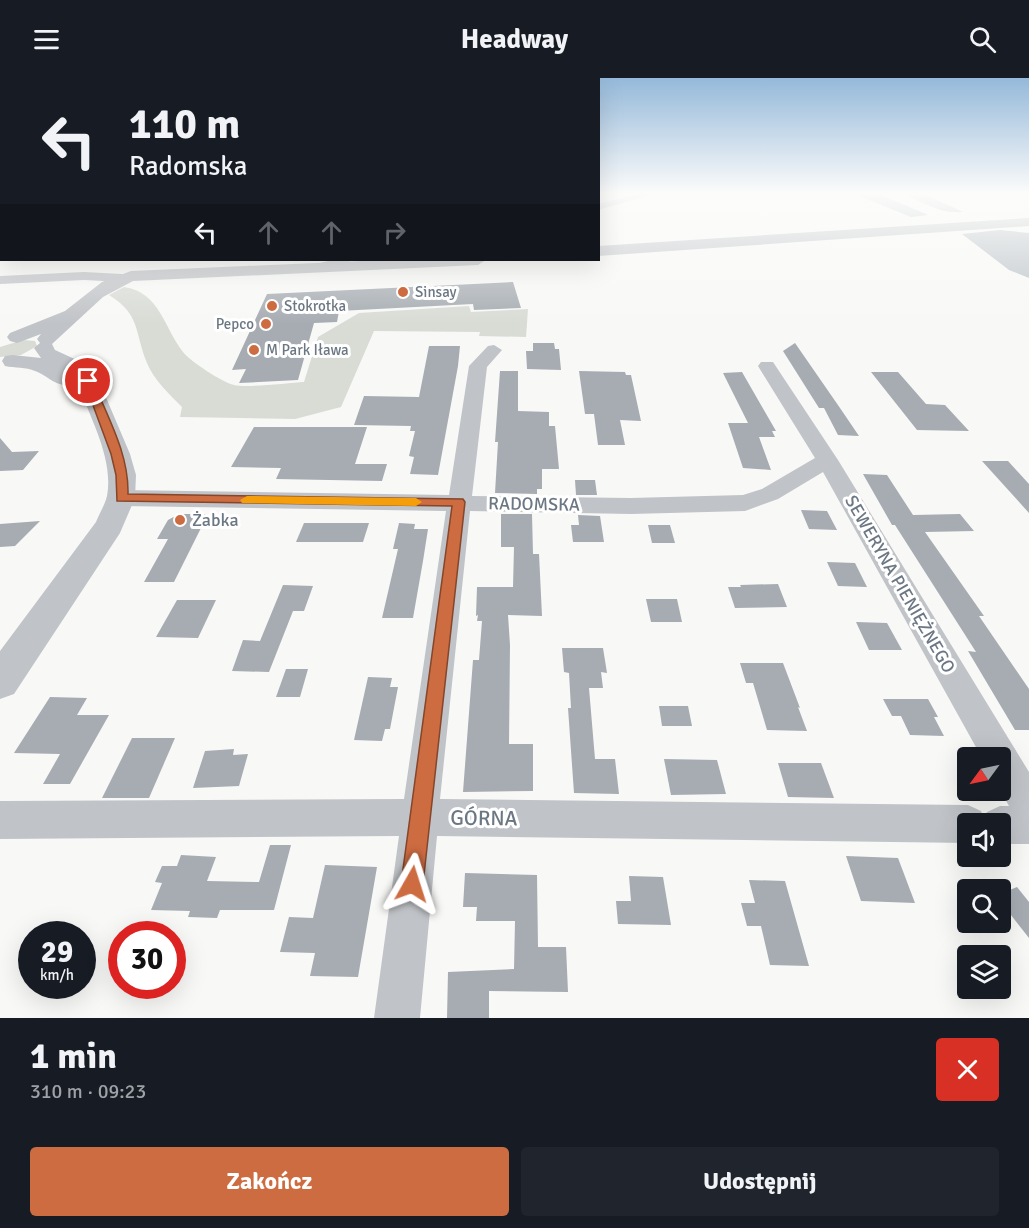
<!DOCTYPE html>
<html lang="pl">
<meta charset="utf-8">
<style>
:root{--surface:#171b24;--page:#20242c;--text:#f1f3f6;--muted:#9ea1a6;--accent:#cd6b41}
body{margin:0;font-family:Signika,sans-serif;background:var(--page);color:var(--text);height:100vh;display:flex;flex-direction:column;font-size:22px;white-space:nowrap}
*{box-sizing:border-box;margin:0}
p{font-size:20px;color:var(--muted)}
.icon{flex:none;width:33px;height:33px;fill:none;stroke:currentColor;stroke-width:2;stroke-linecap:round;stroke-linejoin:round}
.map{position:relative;height:940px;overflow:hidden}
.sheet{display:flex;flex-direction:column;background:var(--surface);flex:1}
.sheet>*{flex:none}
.guide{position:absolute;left:0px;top:0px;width:600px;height:183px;box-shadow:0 6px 24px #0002;background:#171b24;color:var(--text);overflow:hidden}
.needle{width:39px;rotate:237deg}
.tools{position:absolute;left:957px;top:669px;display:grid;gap:12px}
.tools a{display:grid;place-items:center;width:54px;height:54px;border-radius:6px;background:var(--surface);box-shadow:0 6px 24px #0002;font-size:30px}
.speed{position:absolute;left:18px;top:843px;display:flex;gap:12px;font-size:30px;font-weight:700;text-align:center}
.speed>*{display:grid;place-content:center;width:78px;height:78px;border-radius:50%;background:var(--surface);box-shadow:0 6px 24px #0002;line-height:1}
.speed small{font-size:15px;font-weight:400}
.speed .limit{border:9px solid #d22;background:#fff;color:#111}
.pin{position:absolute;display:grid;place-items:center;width:51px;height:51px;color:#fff;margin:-26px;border:3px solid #fff;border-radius:50%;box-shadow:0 2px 6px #0007}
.me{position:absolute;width:66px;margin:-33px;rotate:6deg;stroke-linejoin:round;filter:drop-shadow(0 0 4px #0008)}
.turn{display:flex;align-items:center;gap:21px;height:126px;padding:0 30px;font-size:27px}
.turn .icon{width:78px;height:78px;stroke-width:2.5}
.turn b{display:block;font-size:42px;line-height:51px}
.lanes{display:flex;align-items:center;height:57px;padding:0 30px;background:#0003;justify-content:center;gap:30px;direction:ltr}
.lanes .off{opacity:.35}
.round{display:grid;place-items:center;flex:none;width:63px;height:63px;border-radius:6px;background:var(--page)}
.headline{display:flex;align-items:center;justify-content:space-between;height:102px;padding:0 30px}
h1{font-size:36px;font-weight:800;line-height:45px}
.primary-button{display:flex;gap:12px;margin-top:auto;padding:12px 30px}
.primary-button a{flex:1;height:69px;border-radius:6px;background:var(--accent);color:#fff;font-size:24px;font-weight:800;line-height:69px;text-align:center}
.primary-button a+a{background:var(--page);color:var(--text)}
header{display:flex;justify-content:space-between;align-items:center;height:78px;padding:0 30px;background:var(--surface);font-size:27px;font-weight:800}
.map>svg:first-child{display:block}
</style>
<header><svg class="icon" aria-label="menu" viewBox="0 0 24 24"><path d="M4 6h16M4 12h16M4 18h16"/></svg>Headway<svg class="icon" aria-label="search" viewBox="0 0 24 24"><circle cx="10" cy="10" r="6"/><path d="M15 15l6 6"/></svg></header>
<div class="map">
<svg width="1029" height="940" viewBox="0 0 1029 940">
<rect width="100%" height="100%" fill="#f8f8f6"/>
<!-- green -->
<g fill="#d8dcd5">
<path d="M124 209C160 214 164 250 183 274 191 284 222 304 234 307 246 310 289 305 304 304L318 259 359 235 469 228 471 234 528 231 526 259 479 258 480 254 374 253 341 329 295 341 180 339 182 329C169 316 154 302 147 285 134 253 141 237 109 217Z"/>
<polygon points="23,262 35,263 37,268 21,277 0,279 0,269"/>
</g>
<!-- water -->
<g fill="#b9c1c6">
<polygon points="852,115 877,115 928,137 911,139"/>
<path d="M902 115H922L963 134C939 136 923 124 902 115Z"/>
<polygon points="1000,152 1029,155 1029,200 1009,192 962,156"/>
</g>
<!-- building -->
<g fill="#a6acb2">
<polygon points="513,204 521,230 474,232 473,226 339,233 337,244 314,245 298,302 239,305 246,291 232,292 267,216"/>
<polygon points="533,265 554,265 555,271 559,271 561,292 527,291 526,273 533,273"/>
<polygon points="795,265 840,330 859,358 838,357 824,330 819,330 783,273"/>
<polygon points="429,268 460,268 458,288 438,397 410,396 414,379 409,378 415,353 410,353 411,348 354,347 364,318 419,319"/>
<polygon points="500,293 518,293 518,333 549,334 549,348 555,348 559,391 542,391 542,411 537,411 537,416 495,415 498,364 495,364"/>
<polygon points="579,293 625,294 626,297 631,297 641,343 620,342 625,367 598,367 594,336 585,336"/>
<polygon points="742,294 776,353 772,353 775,359 759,359 771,392 743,390 728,345 748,345 723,295"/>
<polygon points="871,294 898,294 926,326 945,327 969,353 917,352"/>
<polygon points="254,349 367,349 355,386 387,386 382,403 276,401 281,390 231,389"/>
<polygon points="0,360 12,374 39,373 23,392 0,393"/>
<polygon points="982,383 1008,383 1029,406 1029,435"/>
<polygon points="863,396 887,397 913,437 960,436 974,453 925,454 984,538 979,538 1029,611 1029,652 1015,652 968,573 976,574 895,447 892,447"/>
<polygon points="575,402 595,402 597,417 576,417"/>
<polygon points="801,432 827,433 837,452 809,451"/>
<polygon points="179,436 208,436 174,504 144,504 168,461 157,461 168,442"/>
<polygon points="501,436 532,436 533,476 539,476 542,538 508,537 510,567 509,666 533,666 533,713 463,714 473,582 479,582 482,543 477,543 478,537 476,538 477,509 513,509 514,469 501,469"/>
<polygon points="578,437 600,438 604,464 573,464 571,447 579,447"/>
<polygon points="40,443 15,468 0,469 0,446"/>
<polygon points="304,445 369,445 363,464 296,464"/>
<polygon points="399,445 415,446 414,451 428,451 423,483 413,540 382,540 398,471 393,471"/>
<polygon points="648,447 670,447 675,465 652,465"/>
<polygon points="827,484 855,485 867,509 838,508"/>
<polygon points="778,506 787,529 735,530 728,509 741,509 740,507"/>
<polygon points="283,507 313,508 304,533 293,533 269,594 232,593 243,562 260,563"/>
<polygon points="646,521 677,521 682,544 651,544"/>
<polygon points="177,522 216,522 198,560 156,559"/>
<polygon points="856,544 887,545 902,572 869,572"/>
<polygon points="562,570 603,570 607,595 601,594 603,610 589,610 595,681 615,681 619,716 574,715 568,630 571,630 569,595 564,594"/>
<polygon points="740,585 783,585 800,630 798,629 807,653 767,652 753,605 746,605"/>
<polygon points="286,591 308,591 300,619 276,619"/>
<polygon points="368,599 392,600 390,609 398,609 390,651 385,651 382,663 354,662"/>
<polygon points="50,619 87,620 77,637 109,637 70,706 43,706 60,676 14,675"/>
<polygon points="883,621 928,621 938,639 934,639 944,658 910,657 901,638 892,638"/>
<polygon points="659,628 688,628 692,648 662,648"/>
<polygon points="132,660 175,660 149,720 102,720"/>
<polygon points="234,671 233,677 248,676 239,708 193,710 205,673"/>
<polygon points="664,681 717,682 726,716 671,717"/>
<polygon points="778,685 821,685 834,720 788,719"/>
<polygon points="270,767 291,767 274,832 220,832 217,840 188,839 190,833 151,832 162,805 155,804 162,788 177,788 181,777 216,779 207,803 259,804"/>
<polygon points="846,778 898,780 915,825 861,823"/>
<polygon points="325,787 377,789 358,899 310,898 315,875 280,874 289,839 313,840"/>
<polygon points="465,795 537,797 538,869 566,869 568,914 489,913 489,940 447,940 448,894 514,891 515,843 476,843 477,829 463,829"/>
<polygon points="629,798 663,799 671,847 618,846 616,823 631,823"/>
<polygon points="749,802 785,803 809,888 770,887 761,848 747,848 741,825 755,825"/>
<polygon points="1017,809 1029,824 1029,860 1000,823 1000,816"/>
</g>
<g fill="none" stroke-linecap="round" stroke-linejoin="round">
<!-- minor -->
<g fill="#c0c3c7" fill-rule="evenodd">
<polygon points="641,115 657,115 598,132 598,126"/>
<polygon points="332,182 350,182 349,185 317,194 310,190 312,187"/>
<polygon points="84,194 122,196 129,200 122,204 84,202 0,206 0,198"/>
<path d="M494 267 502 272 487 289 472 418 631 420 743 417 762 411 815 380 758 288 761 284H773L838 382 1029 694V766H1000V746H968V765L437 758 420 940H374L399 758 0 761V723L404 721 446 433 121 428 113 425 109 420 113 415 121 412 449 417 469 288 488 268ZM823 394 982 680H1000V712L1009 728H1000L987 734 984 740 981 733 968 727 440 721 470 433 631 436 745 433 778 421Z"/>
</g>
<!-- tertiary -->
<g fill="#c0c3c7" fill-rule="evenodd">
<polygon points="1029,140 1029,148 598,178 598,168"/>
<path d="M383 182H486L478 187 133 203 103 219 52 266 55 272 79 283 99 303 130 376 136 397 135 420 120 455 14 616 0 621V573L96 444C99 436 105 427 107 418 114 381 90 340 78 306L75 303C61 315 48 297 35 293 26 289 15 290 5 288L2 283 5 278 13 277 41 280 34 270 40 265 37 261 41 256 17 265 10 263 7 259 10 255 65 233 102 204 131 193Z"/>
</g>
</g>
<!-- sky -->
<linearGradient id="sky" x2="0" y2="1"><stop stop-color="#95b9da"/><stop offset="0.47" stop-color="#fcfcfb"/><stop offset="1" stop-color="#fcfcfb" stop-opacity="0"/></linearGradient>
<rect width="1029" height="246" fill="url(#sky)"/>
<!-- route -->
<path fill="#cd6b41" stroke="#85462a" stroke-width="1.5" d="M88 300 93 303C108 340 129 376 128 416L463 421 465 424 423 806 419 814 412 817 404 814 401 806 452 428 117 423 116 397 111 376 84 303Z"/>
<!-- slow -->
<polygon fill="#f59e0b" points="247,418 416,420 422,424 416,428 242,425 240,422"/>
<!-- markers -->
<g fill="#cd6b41" stroke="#fff" stroke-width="2">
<circle cx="403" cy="214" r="6"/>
<circle cx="272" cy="228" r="6"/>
<circle cx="266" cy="246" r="6"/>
<circle cx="254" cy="272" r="6"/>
<circle cx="180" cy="442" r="6"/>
</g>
<g text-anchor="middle" stroke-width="6" stroke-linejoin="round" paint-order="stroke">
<!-- far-poi labels -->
<g font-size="15" fill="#6b7783" stroke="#fff" text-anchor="start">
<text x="415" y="219">Sinsay</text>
<text x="284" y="233">Stokrotka</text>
<text x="254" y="251" text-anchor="end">Pepco</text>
<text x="266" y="277">M Park Iława</text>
</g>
<!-- street labels -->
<g font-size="18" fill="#6b7783" stroke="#fff">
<text transform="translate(534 426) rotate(1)" y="6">RADOMSKA</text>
<text transform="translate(900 506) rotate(60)" y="6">SEWERYNA PIENIĘŻNEGO</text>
</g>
<!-- poi labels -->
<g font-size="18" fill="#6b7783" stroke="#fff" text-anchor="start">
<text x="192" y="448">Żabka</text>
</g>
<!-- near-street labels -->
<g font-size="21" fill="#6b7783" stroke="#fff">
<text transform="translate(484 740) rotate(1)" y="7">GÓRNA</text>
</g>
</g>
</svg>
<div class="tools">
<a><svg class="needle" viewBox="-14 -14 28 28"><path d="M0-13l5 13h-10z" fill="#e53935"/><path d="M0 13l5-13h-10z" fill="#9ea1a6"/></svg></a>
<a><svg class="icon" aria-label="sound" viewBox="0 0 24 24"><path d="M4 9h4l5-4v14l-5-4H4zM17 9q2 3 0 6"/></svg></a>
<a><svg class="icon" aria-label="search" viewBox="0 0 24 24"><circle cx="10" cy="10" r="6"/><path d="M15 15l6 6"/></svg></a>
<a><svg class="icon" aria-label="layers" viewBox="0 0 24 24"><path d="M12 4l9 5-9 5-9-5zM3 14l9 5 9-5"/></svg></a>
</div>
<div class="speed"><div>29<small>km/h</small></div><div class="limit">30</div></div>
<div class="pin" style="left:88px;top:303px;background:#d93025"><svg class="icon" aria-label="arrive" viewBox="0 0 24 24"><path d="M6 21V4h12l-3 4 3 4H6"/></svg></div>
<svg class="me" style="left:412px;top:806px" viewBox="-20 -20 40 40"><path d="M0-17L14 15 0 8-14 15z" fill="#cd6b41" stroke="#fff" stroke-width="4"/></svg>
<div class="guide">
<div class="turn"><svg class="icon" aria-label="left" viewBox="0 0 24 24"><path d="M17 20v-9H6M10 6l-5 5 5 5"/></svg><div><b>110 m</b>Radomska</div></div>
<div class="lanes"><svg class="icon" aria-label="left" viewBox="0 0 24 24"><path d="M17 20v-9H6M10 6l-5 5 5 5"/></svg><svg class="icon off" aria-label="ahead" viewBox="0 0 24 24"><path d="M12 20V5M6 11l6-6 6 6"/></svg><svg class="icon off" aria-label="ahead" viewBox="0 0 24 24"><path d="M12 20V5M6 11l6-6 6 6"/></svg><svg class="icon off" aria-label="right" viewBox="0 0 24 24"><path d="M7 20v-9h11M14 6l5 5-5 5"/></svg></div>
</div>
</div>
<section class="sheet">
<div class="headline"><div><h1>1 min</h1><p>310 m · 09:23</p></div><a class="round" style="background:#d93025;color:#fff"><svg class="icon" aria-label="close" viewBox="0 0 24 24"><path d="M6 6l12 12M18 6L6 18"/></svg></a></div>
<div class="primary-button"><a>Zakończ</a><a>Udostępnij</a></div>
</section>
